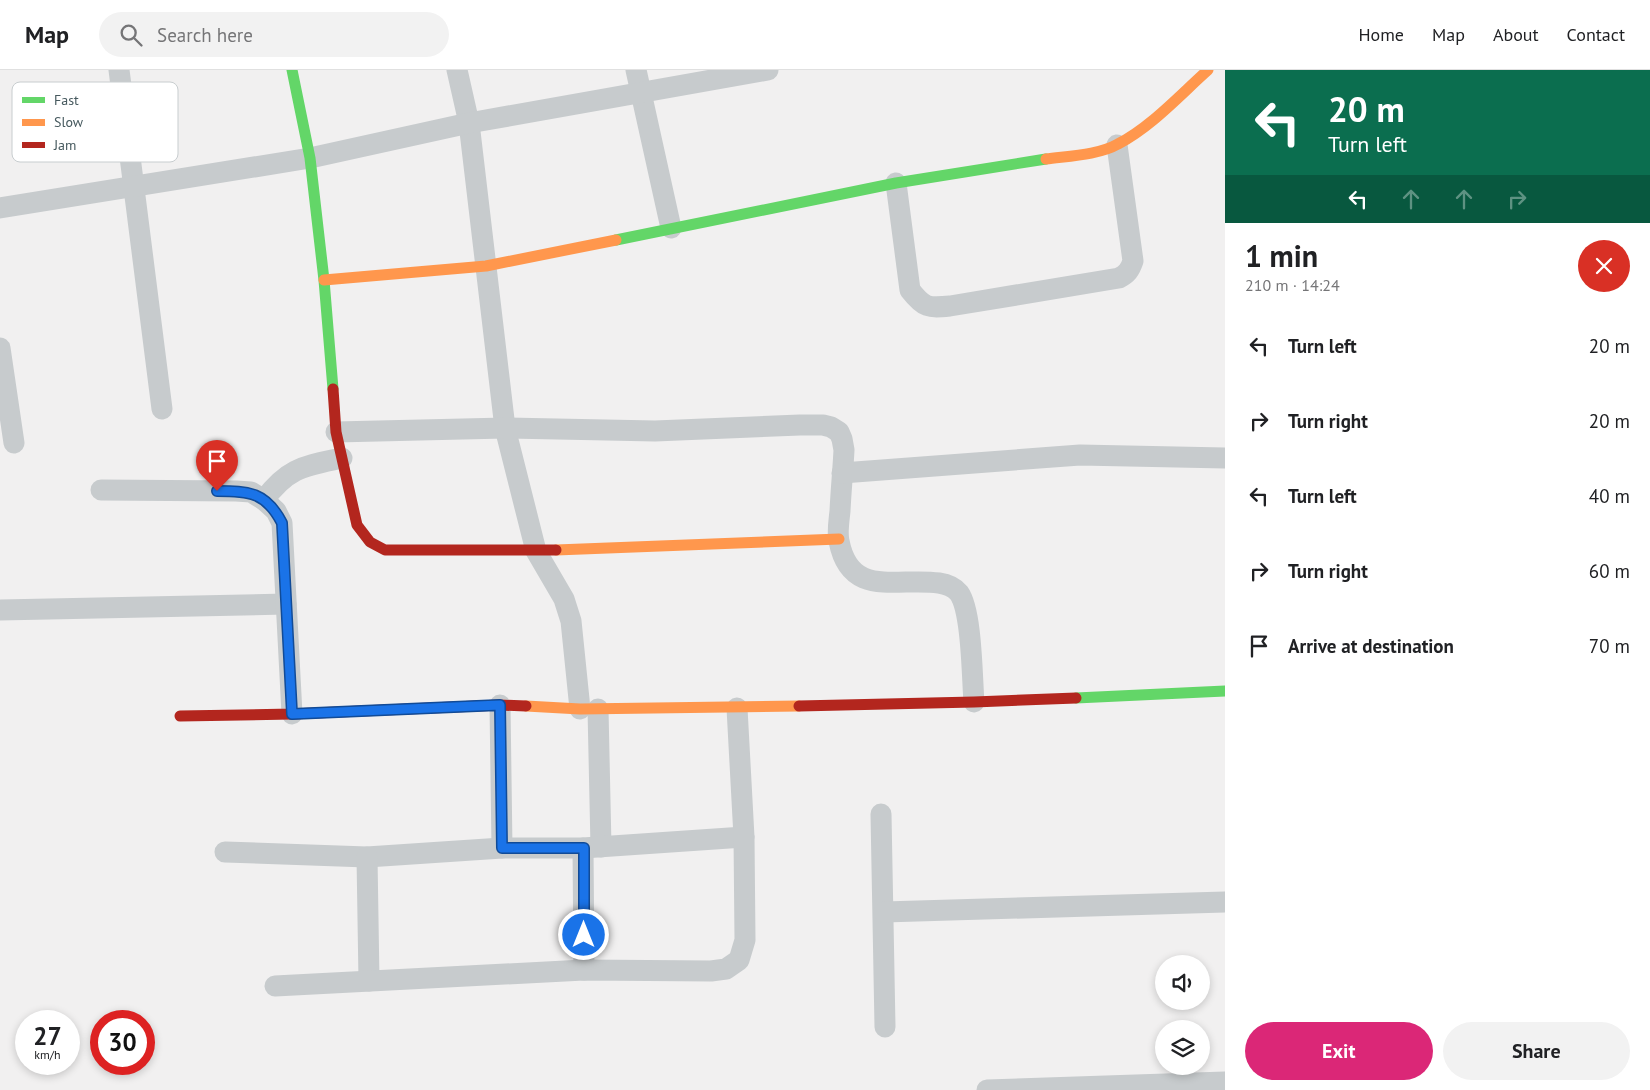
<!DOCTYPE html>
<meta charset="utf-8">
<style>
:root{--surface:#fff;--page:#f2f2f2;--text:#202124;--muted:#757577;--line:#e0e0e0;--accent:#db2777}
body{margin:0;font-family:"PT Sans",sans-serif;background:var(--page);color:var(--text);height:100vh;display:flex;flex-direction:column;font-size:19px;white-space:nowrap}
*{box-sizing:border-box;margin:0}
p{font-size:16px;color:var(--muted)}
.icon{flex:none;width:28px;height:28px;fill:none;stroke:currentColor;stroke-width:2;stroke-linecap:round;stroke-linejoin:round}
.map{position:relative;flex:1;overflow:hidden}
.drawer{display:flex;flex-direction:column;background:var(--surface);width:425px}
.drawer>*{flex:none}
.guide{background:#0b6e4f;color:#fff;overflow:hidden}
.tools{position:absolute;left:1155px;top:885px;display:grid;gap:10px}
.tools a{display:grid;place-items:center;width:55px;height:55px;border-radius:50%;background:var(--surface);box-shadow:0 2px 8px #0003;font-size:25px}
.speed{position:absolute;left:15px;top:940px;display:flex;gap:10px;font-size:25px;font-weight:700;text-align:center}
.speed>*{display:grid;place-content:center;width:65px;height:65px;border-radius:50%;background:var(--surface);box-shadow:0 2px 8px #0003;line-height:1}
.speed small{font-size:12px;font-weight:400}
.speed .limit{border:8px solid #d22;background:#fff;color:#111}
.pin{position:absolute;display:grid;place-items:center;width:42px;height:42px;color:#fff;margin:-51px -21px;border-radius:50% 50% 50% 0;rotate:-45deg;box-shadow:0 0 5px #0007}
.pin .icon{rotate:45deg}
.me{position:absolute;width:55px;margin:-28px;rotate:0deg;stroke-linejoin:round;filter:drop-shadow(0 0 4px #0008)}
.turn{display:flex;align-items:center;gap:18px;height:105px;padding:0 20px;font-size:22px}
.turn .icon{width:65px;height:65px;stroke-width:2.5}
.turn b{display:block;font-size:35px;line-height:42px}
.lanes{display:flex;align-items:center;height:48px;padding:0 20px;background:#0003;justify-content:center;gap:25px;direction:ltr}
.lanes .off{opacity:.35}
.round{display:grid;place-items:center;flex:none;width:52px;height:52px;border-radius:26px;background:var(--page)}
.summary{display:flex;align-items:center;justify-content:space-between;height:85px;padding:0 20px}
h1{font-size:30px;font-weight:600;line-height:38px}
.action{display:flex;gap:10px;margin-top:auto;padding:10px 20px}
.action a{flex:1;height:58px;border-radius:30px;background:var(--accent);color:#fff;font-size:20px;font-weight:600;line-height:58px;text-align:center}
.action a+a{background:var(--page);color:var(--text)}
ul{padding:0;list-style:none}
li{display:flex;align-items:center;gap:15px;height:75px;padding:0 20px}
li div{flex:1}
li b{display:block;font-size:19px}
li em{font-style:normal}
header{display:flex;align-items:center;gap:30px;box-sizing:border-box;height:70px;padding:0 25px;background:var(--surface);border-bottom:1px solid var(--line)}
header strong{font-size:24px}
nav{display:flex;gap:28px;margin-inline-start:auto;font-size:18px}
.search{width:350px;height:45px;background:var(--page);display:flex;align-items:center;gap:12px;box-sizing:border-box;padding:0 18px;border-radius:28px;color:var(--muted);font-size:19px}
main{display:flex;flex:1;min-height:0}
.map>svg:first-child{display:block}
</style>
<header>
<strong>Map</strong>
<div class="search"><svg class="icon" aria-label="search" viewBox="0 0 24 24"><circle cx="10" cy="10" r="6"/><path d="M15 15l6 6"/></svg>Search here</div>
<nav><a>Home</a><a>Map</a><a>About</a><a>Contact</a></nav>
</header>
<main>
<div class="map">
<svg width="1225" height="1020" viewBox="0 0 1225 1020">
<rect width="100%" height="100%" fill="#f1f0f0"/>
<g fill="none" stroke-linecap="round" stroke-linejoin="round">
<!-- street -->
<g stroke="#c7cbcd" stroke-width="21">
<polyline points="119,0 162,339"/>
<polyline points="457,0 469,53 505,358 536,481 564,529 571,551 580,639"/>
<polyline points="636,0 671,158"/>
<path d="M896 113 910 220C924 238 928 238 950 236L1119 208C1127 204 1130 200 1133 191L1117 75"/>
<polyline points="0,138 310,88 469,53 768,0"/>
<polyline points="0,278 14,373"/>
<path d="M336 362 505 358 655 361 800 355H823L831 357 839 362 842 369 844 380C843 400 841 420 840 441 839 451 837 462 839 471 850 529 897 507 939 513 946 514 954 517 959 523 972 541 972 608 974 632"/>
<polyline points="842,403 1080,385 1225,388"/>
<polyline points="101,420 236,421 251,422 264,430"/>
<polyline points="0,540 286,534"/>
<polyline points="500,635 502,778"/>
<polyline points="598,639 601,777"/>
<path d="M292 644 282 453 276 441 264 430C288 397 305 396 342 388"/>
<polyline points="881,744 885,957"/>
<polyline points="583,778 584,900"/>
<polyline points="225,782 367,787 502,778 583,778 744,767"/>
<polyline points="367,787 369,911"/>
<polyline points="884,842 1225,832"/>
<polyline points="275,916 584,900 711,901 726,899 739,890 745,870 744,767 737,638"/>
<polyline points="987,1020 1225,1012"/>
</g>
<!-- fast -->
<g stroke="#63d668" stroke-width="11">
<polyline points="292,0 310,88 324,210 333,319"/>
<polyline points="616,170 896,113 1046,89"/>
<polyline points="1076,628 1225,621"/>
</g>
<!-- slow -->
<g stroke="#ff974d" stroke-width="11">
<path d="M1046 89C1067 86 1099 85 1118 74 1151 57 1180 25 1208 0"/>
<polyline points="324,210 486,196 616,170"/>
<polyline points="556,480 839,469"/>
<polyline points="526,636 580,639 799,636"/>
</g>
<!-- jam -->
<g stroke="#b3261e" stroke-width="11">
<polyline points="333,319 336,362 357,455 370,472 385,480 556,480"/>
<polyline points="799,636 974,632 1076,628"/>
<polyline points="180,646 292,644 500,635 526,636"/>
</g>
</g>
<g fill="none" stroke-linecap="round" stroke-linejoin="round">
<!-- route casing -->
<g stroke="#114b97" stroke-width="12">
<path id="route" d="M217 421C249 421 266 422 282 453L292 644 500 635 502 778H584V865"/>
</g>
<!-- route -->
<use href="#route" stroke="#1a73e8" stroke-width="9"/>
</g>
<!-- legend -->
<rect x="12" y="12" width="166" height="80" rx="8" fill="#fff" stroke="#c8cdcf" stroke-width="1"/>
<rect x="22" y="27" width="23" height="6" fill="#63d668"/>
<rect x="22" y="49" width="23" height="7" fill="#ff974d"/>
<rect x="22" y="72" width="23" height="6" fill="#b3261e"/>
<g font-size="14" fill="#46595e">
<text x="54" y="35">Fast</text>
<text x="54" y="57">Slow</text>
<text x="54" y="80">Jam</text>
</g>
</svg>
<div class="tools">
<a><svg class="icon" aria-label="sound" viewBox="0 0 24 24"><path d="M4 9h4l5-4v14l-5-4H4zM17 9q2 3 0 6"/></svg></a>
<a><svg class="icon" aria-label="layers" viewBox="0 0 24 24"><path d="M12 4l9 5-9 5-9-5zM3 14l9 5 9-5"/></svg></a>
</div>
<div class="speed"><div>27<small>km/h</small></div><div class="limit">30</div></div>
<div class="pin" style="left:217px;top:421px;background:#d93025"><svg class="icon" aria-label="arrive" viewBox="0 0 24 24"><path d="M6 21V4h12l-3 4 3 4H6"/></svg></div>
<svg class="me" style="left:584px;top:865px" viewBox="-20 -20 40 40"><circle r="17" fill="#1a73e8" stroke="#fff" stroke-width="3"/><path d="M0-11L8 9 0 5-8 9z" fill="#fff"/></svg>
</div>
<section class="drawer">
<div class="guide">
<div class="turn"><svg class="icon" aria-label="left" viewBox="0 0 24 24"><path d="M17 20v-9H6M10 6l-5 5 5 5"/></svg><div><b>20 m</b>Turn left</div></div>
<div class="lanes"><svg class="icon" aria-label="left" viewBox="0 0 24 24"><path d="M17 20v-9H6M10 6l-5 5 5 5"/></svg><svg class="icon off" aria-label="ahead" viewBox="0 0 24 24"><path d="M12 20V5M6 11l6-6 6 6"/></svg><svg class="icon off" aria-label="ahead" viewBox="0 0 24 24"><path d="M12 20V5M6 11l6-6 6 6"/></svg><svg class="icon off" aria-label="right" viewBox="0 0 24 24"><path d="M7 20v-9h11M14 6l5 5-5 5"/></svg></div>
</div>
<div class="summary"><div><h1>1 min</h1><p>210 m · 14:24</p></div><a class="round" style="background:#d93025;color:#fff"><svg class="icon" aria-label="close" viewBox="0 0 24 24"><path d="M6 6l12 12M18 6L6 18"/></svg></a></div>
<ul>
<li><svg class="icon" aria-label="left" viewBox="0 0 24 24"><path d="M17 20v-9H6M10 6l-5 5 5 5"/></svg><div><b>Turn left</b></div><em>20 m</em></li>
<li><svg class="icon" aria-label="right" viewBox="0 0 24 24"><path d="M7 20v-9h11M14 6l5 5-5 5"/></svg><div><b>Turn right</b></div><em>20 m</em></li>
<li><svg class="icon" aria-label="left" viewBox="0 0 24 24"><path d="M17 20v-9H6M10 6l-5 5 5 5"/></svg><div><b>Turn left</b></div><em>40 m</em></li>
<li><svg class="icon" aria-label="right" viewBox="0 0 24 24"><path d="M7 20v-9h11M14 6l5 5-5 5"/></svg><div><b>Turn right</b></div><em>60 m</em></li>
<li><svg class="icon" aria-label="arrive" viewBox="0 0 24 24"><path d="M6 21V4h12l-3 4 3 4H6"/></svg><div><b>Arrive at destination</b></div><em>70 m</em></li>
</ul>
<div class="action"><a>Exit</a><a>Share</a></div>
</section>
</main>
